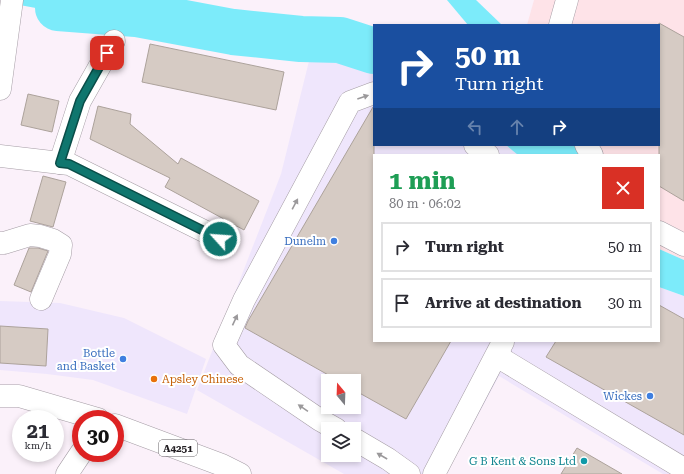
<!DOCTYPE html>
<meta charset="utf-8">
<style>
:root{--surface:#fff;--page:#f7f7f7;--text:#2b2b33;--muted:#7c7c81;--line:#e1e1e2}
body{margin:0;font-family:"Roboto Serif",serif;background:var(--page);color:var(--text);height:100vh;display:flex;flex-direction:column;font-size:15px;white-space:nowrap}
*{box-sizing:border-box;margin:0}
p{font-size:13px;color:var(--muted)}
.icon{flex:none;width:22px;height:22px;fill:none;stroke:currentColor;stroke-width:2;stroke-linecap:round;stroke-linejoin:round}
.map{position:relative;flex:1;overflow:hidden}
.sheet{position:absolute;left:373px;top:154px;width:287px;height:188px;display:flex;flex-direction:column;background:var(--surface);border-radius:0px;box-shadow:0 2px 6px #0003}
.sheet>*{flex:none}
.hud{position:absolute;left:373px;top:24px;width:287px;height:122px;border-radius:0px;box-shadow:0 2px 6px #0003;background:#1a4fa0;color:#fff;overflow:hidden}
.needle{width:26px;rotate:341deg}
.tools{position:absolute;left:321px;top:374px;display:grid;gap:8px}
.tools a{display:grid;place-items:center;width:40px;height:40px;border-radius:0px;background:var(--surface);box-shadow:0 2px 6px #0003;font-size:20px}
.speed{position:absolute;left:12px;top:410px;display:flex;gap:8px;font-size:20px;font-weight:700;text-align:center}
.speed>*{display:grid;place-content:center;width:52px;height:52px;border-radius:50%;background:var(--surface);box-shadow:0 2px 6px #0003;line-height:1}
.speed small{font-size:10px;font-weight:400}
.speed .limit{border:6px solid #d22;background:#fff;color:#111}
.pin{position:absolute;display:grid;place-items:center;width:34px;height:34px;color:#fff;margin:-17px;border-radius:8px;box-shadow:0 2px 6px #0006}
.me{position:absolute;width:44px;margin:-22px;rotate:296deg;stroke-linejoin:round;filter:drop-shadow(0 0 3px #0008)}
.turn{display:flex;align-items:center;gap:14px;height:84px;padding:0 16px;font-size:18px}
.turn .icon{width:52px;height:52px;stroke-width:2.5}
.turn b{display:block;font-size:28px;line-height:34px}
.lanes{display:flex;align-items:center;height:38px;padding:0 16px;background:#0003;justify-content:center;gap:20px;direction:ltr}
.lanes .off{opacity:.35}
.round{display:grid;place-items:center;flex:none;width:42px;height:42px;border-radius:0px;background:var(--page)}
.overview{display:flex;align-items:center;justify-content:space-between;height:68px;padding:0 16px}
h1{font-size:24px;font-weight:700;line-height:30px;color:#1e9e55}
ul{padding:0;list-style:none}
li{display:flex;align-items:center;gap:12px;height:50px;margin:0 8px 6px;padding:0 8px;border:2px solid var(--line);border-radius:0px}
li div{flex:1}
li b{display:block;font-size:15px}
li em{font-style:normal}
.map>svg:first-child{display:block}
</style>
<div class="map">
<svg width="684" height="474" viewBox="0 0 684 474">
<rect width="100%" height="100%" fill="#fbf1fa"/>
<!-- commercial -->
<g fill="#efe6fc" fill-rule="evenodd">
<path d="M325 50 374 64V145H506L518 155H374V341H659V287L684 296V474H663L499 376 464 441 443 474H344L197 390 281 174 310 57ZM328 381H354V407H328ZM328 429H354V455H328Z"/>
<polygon points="0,301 60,303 124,318 206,359 187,414 93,380 47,374 0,370"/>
</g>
<!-- industrial -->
<polygon fill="#fee3e8" points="534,0 684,0 684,260 659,249 659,155 579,155 574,145 659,145 659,25 527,25"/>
<!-- water -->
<g fill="#7cebfa">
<polygon points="447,0 476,0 502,25 468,25"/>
<polygon points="361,29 374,31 374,60 340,40"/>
<polygon points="506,145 574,145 579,155 518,155"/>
<polygon points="659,249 684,260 684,296 659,287"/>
</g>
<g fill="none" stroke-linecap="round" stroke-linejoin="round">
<!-- stream -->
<polyline stroke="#7cebfa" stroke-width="8" points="15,0 58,8"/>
<!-- river -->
<polyline stroke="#7cebfa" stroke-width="46" points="58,8 136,14 233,32 301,39 340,40 374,51"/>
</g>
<!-- building -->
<g fill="#d6cbc4" stroke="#aca29b">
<polygon points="659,23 684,37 684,201 659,186"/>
<polygon points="150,44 284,72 276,110 142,82"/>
<polygon points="28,94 59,101 52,132 21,125"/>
<polygon points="98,106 131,114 130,124 178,164 181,158 259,201 244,230 165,187 170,178 90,139"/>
<polygon points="374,106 374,341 451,341 406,419 354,390 354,381 339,381 245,328 248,321 373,107"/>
<polygon points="43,176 66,182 53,227 30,221"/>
<polygon points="29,248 38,248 48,251 31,292 14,285"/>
<polygon points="659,305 684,319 684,435 546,357 556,341 659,341"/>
<polygon points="0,326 48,329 46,366 0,363"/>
<polygon points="577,448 622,474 561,474"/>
</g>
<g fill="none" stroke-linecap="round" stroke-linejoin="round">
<!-- minor casing -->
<g stroke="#a59da5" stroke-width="23">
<g id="minor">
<polyline points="560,25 567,0"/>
<polyline points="0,89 12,0"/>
<polyline points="475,145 488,155"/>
<polyline points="586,145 592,155"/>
<polyline points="0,156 69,164 220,239"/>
<polyline points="60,163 80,101 114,41"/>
<polyline points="659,232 684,245"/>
<polyline points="0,243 4,243 30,235 40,236 53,240 61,245 60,254 41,299"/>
<polyline points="498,354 505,361 684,469"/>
<polyline points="336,429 320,420 239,365 224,345 244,300 350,102 374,93"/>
<polyline points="354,439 388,459 409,474"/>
<polyline points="67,474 81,453"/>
<polyline points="434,474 503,342"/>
</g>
</g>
<!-- major casing -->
<g stroke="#a59da5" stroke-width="23">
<g id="major">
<polyline points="0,396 19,396 98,419"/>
<polyline points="115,425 222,465 240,474"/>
</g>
</g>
<!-- minor -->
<use href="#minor" stroke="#fff" stroke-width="22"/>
<!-- major -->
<use href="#major" stroke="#fff" stroke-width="22"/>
</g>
<!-- one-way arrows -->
<defs><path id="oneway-solid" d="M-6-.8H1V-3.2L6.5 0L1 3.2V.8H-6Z"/></defs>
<g fill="#9b999b">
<use href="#oneway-solid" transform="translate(363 97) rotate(-19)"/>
<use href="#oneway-solid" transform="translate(295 204) rotate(-62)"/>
<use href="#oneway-solid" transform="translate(235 320) rotate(-65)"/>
<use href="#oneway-solid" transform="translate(303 408) rotate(-146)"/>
<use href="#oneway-solid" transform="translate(382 456) rotate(-150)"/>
</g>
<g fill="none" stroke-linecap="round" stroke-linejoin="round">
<!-- route casing -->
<g stroke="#0a4d48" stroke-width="10">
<polyline id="route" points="107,53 80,101 60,163 69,164 220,239"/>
</g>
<!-- route -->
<use href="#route" stroke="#0f766e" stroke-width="7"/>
</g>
<!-- markers -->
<g fill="#3f7fe0" stroke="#fff" stroke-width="1.5">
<circle cx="334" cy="241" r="4"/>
<circle cx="123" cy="359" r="4"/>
<circle cx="650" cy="396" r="4"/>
</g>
<circle fill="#e8710a" stroke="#fff" stroke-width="1.5" cx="154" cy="379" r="4"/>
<circle fill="#0f9aa8" stroke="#fff" stroke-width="1.5" cx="584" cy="461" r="4"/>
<g text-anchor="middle" stroke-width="4" stroke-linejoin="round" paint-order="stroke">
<!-- shield labels -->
<rect fill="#fff" stroke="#646164" stroke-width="1" x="159" y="440" width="38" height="16" rx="3"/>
<g font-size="10" font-weight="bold" fill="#211d21">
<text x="178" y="452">A4251</text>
</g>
<!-- shop labels -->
<g font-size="11" fill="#366cbe" stroke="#fff" text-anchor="end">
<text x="326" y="245">Dunelm</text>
<text x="115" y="357">Bottle<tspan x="115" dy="13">and Basket</tspan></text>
<text x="642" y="400">Wickes</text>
</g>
<!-- food labels -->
<g font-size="11" fill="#c56008" stroke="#fff" text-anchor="start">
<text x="162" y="383">Apsley Chinese</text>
</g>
<!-- culture labels -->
<g font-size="11" fill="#0d838f" stroke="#fff" text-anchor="end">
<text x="576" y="465">G B Kent &amp; Sons Ltd</text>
</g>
</g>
</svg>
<div class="tools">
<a><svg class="needle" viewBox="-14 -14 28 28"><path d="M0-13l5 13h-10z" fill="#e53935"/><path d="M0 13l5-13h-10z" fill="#7c7c81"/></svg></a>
<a><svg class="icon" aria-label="layers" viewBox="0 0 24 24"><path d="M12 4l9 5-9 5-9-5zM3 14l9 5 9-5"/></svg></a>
</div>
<div class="speed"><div>21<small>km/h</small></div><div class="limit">30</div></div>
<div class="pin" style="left:107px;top:53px;background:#d93025"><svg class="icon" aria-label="arrive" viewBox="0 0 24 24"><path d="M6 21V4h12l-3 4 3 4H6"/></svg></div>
<svg class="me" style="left:220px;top:239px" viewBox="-20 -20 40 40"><circle r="17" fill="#0f766e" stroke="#fff" stroke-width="3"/><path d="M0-11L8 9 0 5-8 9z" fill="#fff"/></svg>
<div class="hud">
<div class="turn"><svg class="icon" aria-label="right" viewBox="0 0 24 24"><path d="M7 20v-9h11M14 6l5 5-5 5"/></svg><div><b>50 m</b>Turn right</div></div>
<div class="lanes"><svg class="icon off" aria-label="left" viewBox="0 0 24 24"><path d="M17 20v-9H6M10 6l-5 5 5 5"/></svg><svg class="icon off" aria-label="ahead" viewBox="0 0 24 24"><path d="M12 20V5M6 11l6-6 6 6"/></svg><svg class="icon" aria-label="right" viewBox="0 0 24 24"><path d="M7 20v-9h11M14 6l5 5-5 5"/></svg></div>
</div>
<section class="sheet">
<div class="overview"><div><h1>1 min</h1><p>80 m · 06:02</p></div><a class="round" style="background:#d93025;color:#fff"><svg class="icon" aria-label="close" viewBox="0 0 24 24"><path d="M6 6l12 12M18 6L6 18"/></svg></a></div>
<ul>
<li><svg class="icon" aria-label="right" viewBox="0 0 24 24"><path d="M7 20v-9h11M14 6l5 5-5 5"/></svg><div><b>Turn right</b></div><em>50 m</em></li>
<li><svg class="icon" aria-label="arrive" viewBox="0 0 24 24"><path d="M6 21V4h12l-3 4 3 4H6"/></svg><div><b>Arrive at destination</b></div><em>30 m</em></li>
</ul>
</section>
</div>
